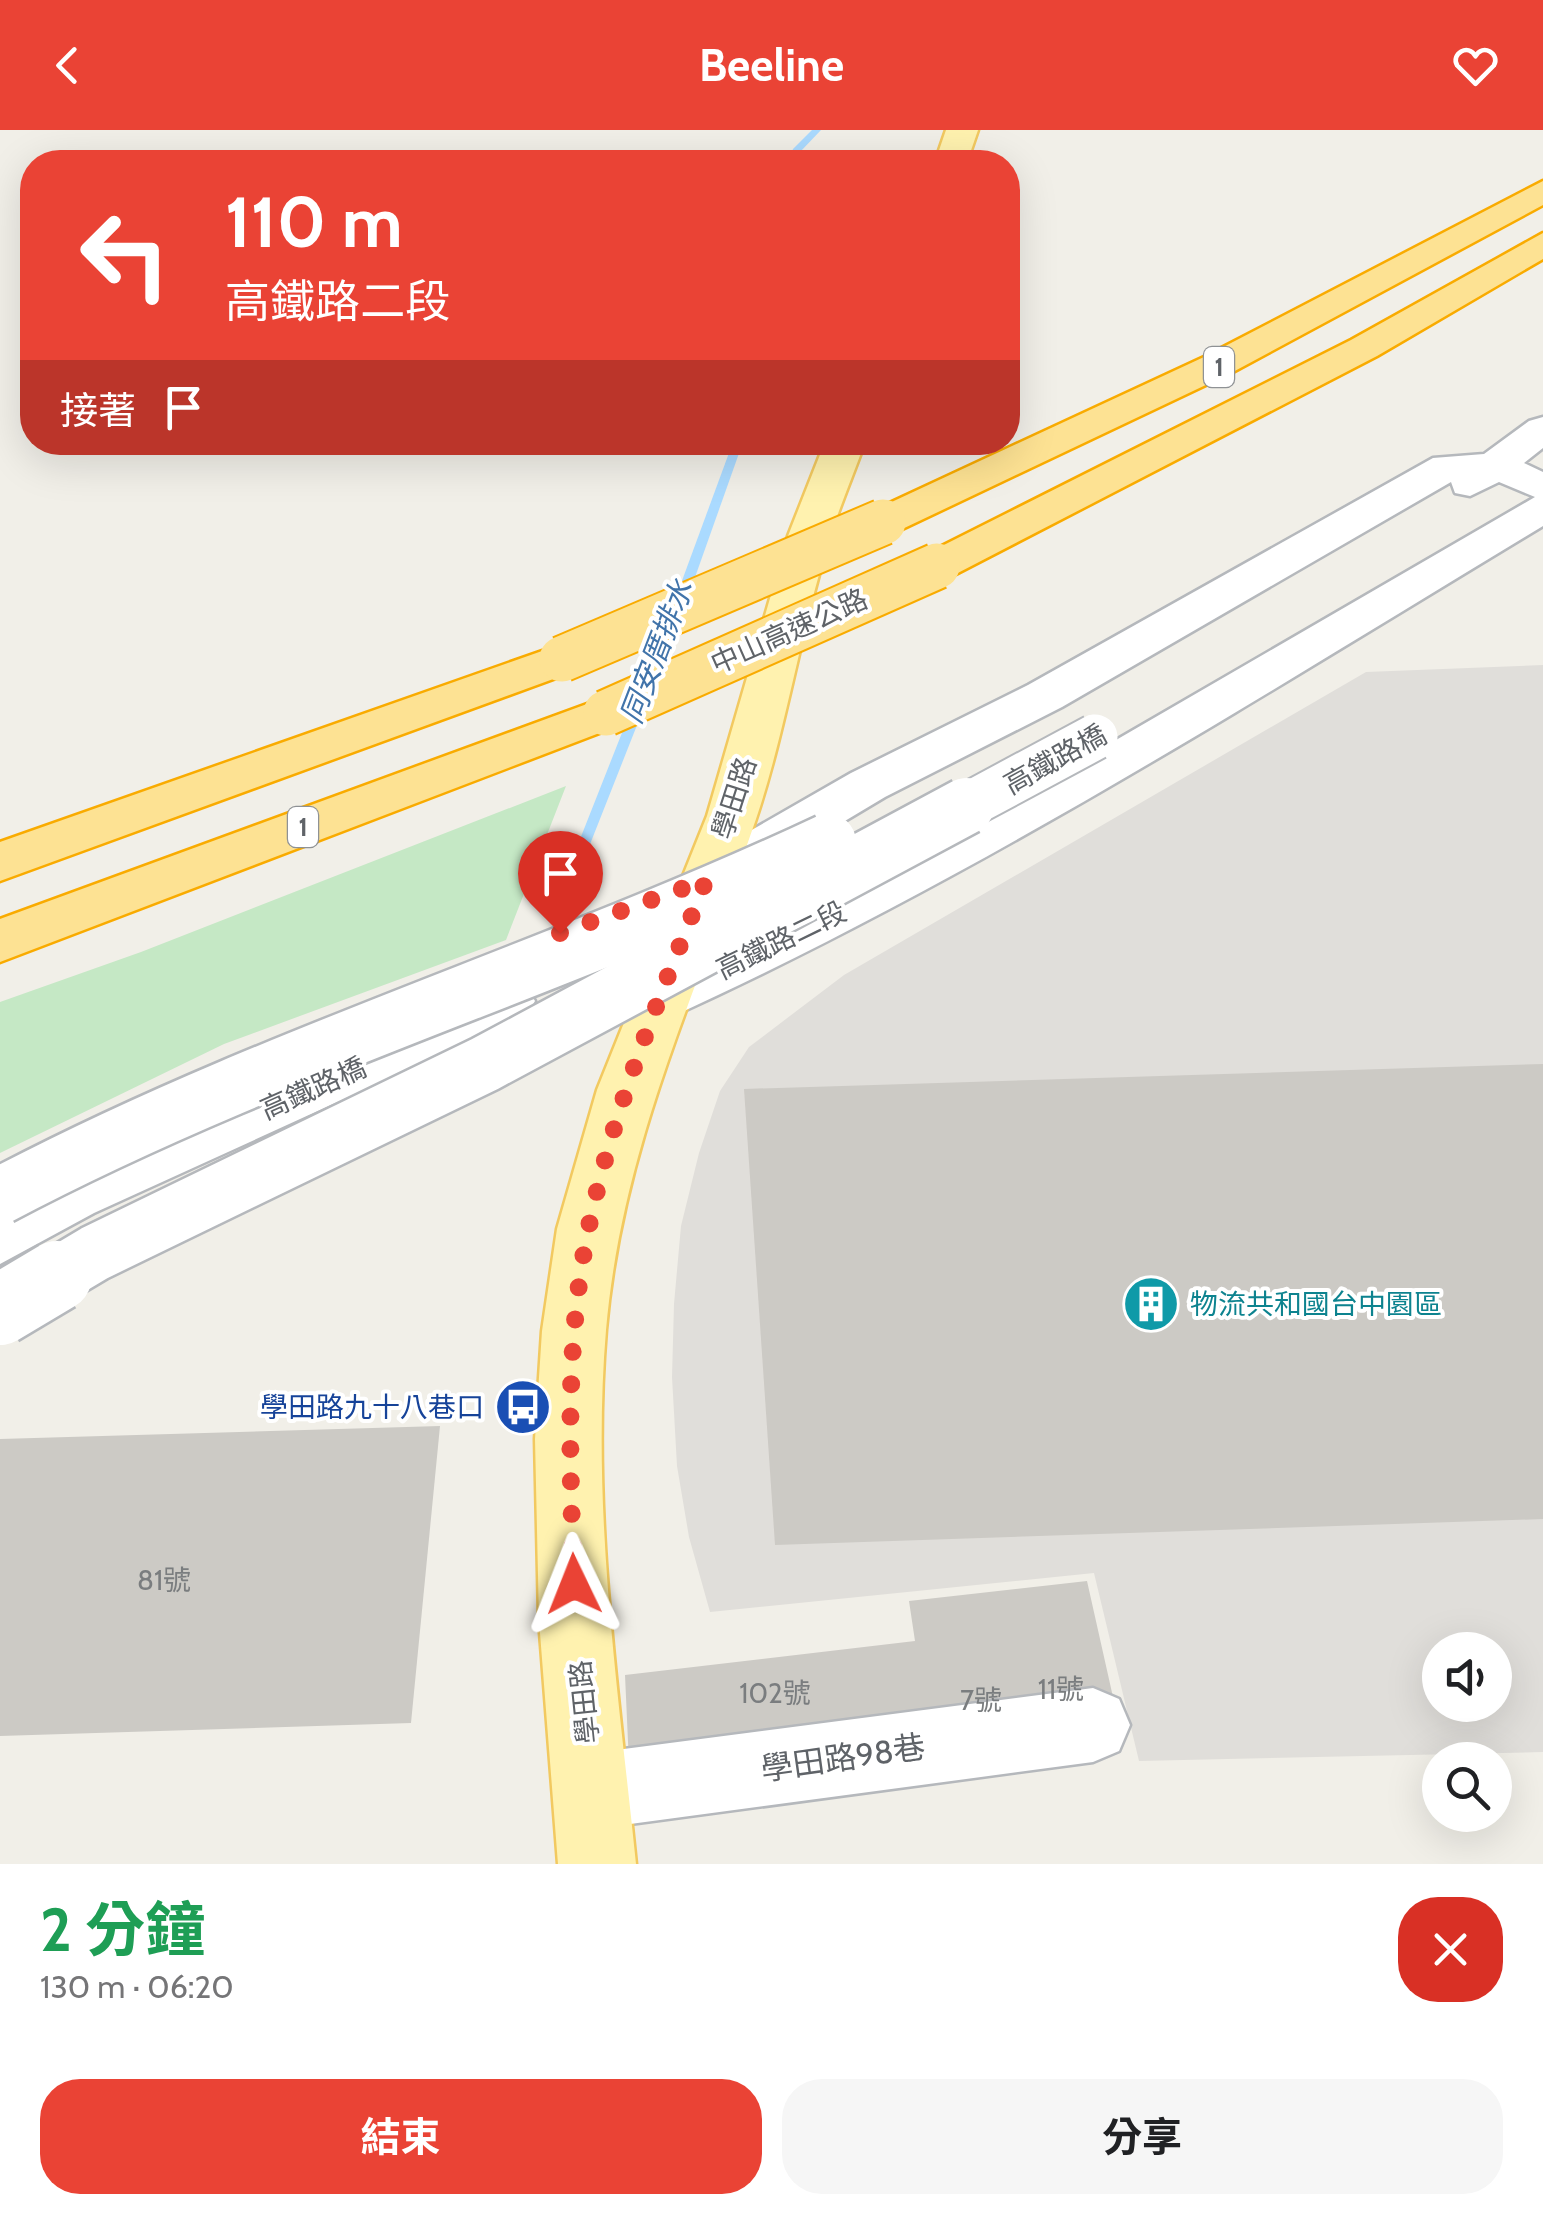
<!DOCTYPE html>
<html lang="zh-TW">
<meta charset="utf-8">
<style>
:root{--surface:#fff;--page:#f6f6f6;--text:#202124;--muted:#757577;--accent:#ea4335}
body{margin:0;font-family:Cabin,"Noto Sans TC",sans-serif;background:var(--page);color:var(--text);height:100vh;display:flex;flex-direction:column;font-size:38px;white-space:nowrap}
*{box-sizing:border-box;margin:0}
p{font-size:32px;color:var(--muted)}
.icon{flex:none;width:55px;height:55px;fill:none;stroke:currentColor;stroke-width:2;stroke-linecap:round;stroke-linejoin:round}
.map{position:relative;height:1734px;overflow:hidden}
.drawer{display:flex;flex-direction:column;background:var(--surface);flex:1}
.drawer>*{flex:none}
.guide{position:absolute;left:20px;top:20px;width:1000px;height:305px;border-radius:40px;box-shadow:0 10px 40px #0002;background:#ea4335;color:#fff;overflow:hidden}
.fabs{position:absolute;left:1422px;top:1502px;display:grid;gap:20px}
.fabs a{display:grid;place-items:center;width:90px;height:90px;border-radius:50%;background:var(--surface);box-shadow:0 10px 40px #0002;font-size:50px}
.pin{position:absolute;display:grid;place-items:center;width:85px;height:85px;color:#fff;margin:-102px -42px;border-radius:50% 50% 50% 0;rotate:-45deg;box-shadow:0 0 10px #0007}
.pin .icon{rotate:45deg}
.me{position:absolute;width:110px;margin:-55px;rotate:358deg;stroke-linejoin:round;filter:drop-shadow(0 0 8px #0008)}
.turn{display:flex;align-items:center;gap:35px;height:210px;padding:0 40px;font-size:45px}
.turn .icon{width:130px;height:130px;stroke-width:2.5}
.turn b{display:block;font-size:70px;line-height:85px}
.then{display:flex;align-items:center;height:95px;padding:0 40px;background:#0003;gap:20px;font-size:38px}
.round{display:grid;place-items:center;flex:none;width:105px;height:105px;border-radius:40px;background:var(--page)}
.headline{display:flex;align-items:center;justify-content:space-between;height:170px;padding:0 40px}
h1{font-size:60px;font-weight:700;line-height:75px;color:#1e9e55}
.button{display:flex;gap:20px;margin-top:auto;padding:20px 40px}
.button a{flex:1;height:115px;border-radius:40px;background:var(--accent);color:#fff;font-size:40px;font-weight:700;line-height:115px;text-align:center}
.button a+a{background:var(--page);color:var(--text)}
header{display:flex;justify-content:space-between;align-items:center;height:130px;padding:0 40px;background:var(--accent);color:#fff;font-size:45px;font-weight:700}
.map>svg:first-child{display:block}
</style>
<header><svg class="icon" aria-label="back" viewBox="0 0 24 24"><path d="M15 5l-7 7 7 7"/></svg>Beeline<svg class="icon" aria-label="heart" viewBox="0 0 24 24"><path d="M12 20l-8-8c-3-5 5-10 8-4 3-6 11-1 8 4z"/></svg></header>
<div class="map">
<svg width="1543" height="1734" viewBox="0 0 1543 1734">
<rect width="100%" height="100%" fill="#f1efe8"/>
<!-- industrial -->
<path fill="#e0deda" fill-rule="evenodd" d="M1543 535V1622L1139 1631 1094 1443 710 1482 689 1407 677 1336 672 1247 674 1174 681 1096 699 1023 720 961 749 917 844 845 1366 542ZM1440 1520H1495V1575H1440Z"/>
<!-- green -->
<polygon fill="#c5e8c5" points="566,656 506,810 224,914 0,1023 0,872 141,822"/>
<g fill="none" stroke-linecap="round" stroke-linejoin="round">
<!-- stream -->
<g fill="#aadaff" fill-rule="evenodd">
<polygon points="812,0 821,0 800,22 796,32 788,32 793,19"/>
<polygon points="733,312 743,312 688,467 682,471 678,469 676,467"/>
<polygon points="670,492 676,496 653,555 651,558 643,558 641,555 664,496"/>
<polygon points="637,576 643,580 583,732 582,735 572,735 571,732 631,580"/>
</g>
</g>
<!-- building -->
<g fill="#cccac5">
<polygon points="1543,934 1543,1389 775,1415 744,959"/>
<polygon points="440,1296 411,1593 0,1606 0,1309"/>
<polygon points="1087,1451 1115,1576 629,1634 625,1545 915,1511 909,1471"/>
</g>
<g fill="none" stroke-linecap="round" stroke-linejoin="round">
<!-- minor casing -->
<g stroke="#b5b8bc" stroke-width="5">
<g id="minor">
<path d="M1543 287V318L1524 333 1543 342V396C1255 570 969 752 662 891L642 898 622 891 614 876 622 861 751 804 1104 617 1535 367 1499 352 1470 366 1455 363 1451 352 1062 577 885 667 758 743 740 749 722 743 714 730 722 717 851 643 1028 555 1433 328 1484 324 1529 291Z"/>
<polygon points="507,849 526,856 535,871 526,886 94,1083 0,1134 0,1076 52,1047"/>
<polygon points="1093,1558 1119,1569 1130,1595 1119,1621 1093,1632 593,1699 566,1688 555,1661 566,1634 593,1623"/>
</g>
</g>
<!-- major casing -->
<g stroke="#f2c960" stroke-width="5">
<g id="major">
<polygon points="946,0 978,0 967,32 935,32"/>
<path d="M825 312H865C854 343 841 373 831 404 801 497 787 596 756 689 697 862 622 1015 606 1200 591 1378 618 1558 636 1734H558L539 1490 535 1309 542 1201 557 1099 597 960 707 686 788 406Z"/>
</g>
</g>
<!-- highway casing -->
<g stroke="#f9ab00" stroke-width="5">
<g id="highway">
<polygon points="1543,51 1543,75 1231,243 898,401 883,405 868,401 862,392 868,383 1204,227"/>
<polygon points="1543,103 1543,129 1377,226 952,446 937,450 922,446 915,436 922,426 1351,210"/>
<polygon points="562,514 578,518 585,529 578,540 0,751 0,712"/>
<polygon points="606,567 623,572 630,583 623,594 0,832 0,789"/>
</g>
</g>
<!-- minor -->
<use href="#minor" fill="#fff" fill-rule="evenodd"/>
<!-- major -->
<use href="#major" fill="#fff2af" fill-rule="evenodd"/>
<!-- highway -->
<use href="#highway" fill="#fde293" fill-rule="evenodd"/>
<!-- minor-bridge-far2 casing -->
<g stroke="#b5b8bc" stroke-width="49" stroke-linecap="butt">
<polyline id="minor-bridge-far2" points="961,679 1095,607"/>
</g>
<!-- minor-bridge-far1 casing -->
<g stroke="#b5b8bc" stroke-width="61" stroke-linecap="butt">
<g id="minor-bridge-far1">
<path d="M0 1066C266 925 556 840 828 712"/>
<polyline points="53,1148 95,1123 485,934 966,676"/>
</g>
</g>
<!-- minor-bridge casing -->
<g stroke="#b5b8bc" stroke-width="75" stroke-linecap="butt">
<polyline id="minor-bridge" points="0,1180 57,1146"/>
</g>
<!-- highway-bridge casing -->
<g stroke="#f9ab00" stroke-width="49" stroke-linecap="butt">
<g id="highway-bridge">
<polyline points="562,529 883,392"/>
<polyline points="606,583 937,436"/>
</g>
</g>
<!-- minor-bridge-far2 -->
<use href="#minor-bridge-far2" stroke="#fff" stroke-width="45"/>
<!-- minor-bridge-far1 -->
<use href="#minor-bridge-far1" stroke="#fff" stroke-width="56"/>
<!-- minor-bridge -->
<use href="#minor-bridge" stroke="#fff" stroke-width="70"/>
<!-- highway-bridge -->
<use href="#highway-bridge" stroke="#fde293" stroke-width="45"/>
</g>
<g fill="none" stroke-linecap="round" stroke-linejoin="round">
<!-- route -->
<path stroke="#ea4335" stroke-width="18" stroke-dasharray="0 32.4" d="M560 803 706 750C661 863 614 976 589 1096 564 1214 570 1335 574 1454"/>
</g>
<!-- icons -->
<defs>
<g id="building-disc" transform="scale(2.875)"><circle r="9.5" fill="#0f9aa8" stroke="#fff"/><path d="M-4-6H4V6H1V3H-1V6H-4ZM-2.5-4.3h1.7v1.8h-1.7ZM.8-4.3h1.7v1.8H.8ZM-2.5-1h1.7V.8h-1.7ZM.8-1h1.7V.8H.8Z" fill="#fff"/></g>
<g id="bus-disc" transform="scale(2.875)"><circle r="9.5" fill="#1a4fb4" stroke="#fff"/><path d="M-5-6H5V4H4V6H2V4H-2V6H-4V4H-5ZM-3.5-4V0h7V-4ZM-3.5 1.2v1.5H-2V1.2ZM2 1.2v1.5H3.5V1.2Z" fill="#fff"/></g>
</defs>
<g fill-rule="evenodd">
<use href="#building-disc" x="1151" y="1174"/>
<use href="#bus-disc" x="523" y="1277"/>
</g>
<g text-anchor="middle" stroke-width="8" stroke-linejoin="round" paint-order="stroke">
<!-- shield labels -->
<g fill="#fff" stroke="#8f9295" stroke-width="2.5">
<rect x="1204" y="217" width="30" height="40" rx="8"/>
<rect x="288" y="677" width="30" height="40" rx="8"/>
</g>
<g font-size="25" font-weight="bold" fill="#5f6368">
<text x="1219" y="246">1</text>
<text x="303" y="706">1</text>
</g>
<!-- street labels -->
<g font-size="28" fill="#5f6368" stroke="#fff">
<text transform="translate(789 501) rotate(-24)" y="10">中山高速公路</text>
<text transform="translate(1055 629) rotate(-29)" y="10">高鐵路橋</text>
<text transform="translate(734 668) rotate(-72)" y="10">學田路</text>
<text transform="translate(781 810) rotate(-26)" y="10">高鐵路二段</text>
<text transform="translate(313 958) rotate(-24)" y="10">高鐵路橋</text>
<text transform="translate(584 1572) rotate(-96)" y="10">學田路</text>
</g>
<!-- culture labels -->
<g font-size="28" fill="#0d838f" stroke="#fff" text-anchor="start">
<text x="1190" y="1184">物流共和國台中園區</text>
</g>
<!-- transit labels -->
<g font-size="28" fill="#164399" stroke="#fff" text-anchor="end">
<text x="484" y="1287">學田路九十八巷口</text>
</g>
<!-- near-number labels -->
<g font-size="28" fill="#7a7d7f">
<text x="164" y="1460">81號</text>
<text x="1061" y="1569">11號</text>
<text x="775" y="1573">102號</text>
<text x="981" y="1580">7號</text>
</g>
<!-- water labels -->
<g font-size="30" font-style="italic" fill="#4174aa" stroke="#fff">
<text transform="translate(657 522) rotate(-69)" y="10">同安厝排水</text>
</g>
<!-- near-street labels -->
<g font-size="32" fill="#5f6368" stroke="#fff">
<text transform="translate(843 1628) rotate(-8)" y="11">學田路98巷</text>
</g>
</g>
</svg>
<div class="fabs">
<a><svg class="icon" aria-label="sound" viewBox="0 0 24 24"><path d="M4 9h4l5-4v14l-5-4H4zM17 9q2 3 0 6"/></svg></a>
<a><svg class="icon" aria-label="search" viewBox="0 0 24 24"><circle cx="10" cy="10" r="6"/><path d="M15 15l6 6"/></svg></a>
</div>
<div class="pin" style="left:560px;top:803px;background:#d93025"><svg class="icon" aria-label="arrive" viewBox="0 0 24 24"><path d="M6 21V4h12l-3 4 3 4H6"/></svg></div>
<svg class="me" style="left:574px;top:1454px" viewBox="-20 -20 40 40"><path d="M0-17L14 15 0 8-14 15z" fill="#ea4335" stroke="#fff" stroke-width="4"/></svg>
<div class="guide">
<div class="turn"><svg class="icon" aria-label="left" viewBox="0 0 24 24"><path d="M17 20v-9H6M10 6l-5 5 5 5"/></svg><div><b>110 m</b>高鐵路二段</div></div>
<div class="then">接著<svg class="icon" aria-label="arrive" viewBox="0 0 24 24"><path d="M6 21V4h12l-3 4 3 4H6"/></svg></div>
</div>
</div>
<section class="drawer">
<div class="headline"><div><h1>2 分鐘</h1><p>130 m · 06:20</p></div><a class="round" style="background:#d93025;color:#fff"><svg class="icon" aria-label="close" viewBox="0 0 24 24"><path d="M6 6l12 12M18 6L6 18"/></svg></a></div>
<div class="button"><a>結束</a><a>分享</a></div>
</section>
